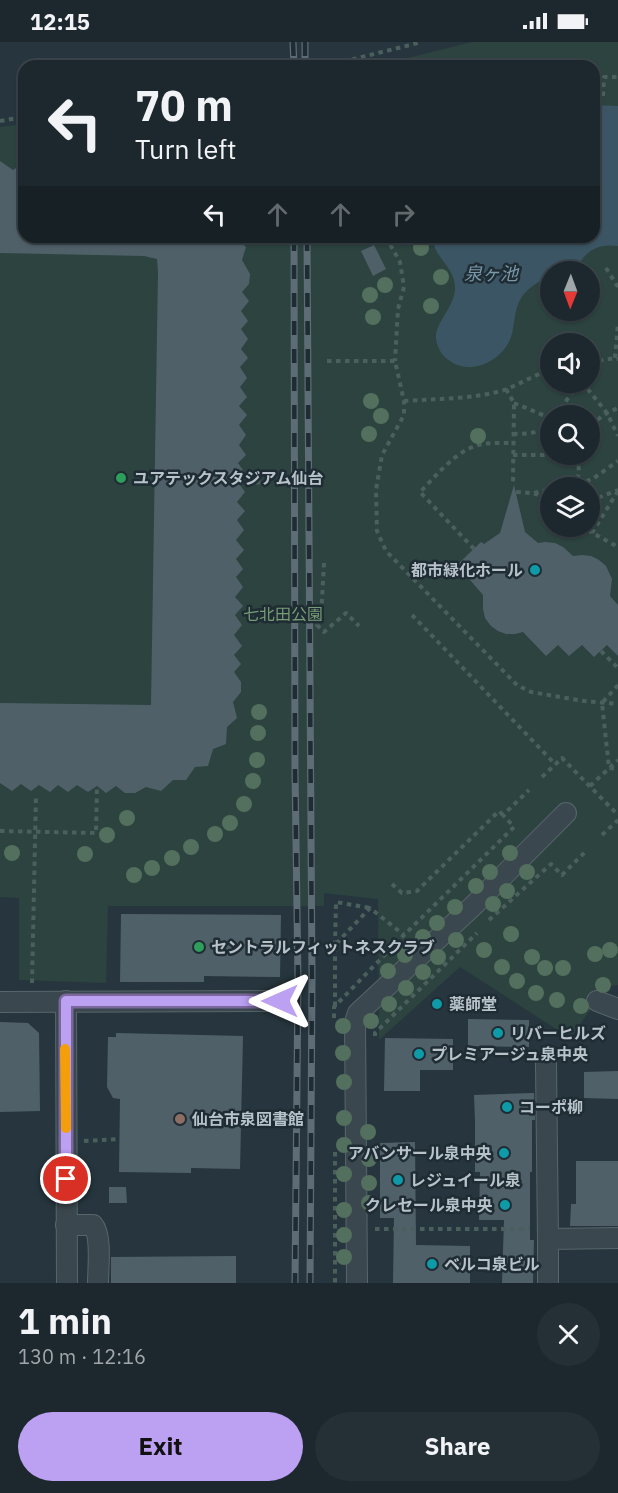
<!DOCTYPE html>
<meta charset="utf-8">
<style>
:root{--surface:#1d282e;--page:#253036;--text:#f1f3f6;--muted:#a0a6aa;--line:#3b444a;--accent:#bca0f2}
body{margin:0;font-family:"IBM Plex Sans","Noto Sans JP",sans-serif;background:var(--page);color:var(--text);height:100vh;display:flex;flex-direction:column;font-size:22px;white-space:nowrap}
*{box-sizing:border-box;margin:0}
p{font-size:20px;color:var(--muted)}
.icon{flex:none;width:33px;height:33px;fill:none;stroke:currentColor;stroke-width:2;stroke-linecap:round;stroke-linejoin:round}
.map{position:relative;height:1241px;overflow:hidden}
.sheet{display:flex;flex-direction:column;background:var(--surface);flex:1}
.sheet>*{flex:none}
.hud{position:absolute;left:18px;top:18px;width:582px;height:183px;border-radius:18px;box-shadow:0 2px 4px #0004,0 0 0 2px var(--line);background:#1d282e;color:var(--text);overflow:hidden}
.needle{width:39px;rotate:181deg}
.controls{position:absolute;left:540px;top:219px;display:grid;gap:12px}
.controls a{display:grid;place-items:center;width:60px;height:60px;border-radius:50%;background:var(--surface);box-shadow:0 2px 4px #0004,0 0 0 2px var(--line);font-size:30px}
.pin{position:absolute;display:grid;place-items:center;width:51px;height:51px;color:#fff;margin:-26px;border:3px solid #fff;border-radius:50%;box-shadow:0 2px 6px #0007}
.me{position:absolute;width:66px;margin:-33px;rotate:270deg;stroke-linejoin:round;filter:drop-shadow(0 0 4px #0008)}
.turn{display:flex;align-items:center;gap:21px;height:126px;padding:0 18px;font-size:27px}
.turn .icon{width:78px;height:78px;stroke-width:2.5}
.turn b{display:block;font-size:42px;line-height:51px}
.lanes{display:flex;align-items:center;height:57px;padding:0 18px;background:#0003;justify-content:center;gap:30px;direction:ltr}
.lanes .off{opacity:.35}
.round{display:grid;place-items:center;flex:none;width:63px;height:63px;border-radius:32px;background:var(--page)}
.headline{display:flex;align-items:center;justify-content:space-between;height:102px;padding:0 18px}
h1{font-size:36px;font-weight:800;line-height:45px}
.primary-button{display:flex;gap:12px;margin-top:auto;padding:12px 18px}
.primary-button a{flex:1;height:69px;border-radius:36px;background:var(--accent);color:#111;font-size:24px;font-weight:800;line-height:69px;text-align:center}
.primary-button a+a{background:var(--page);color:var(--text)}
.status{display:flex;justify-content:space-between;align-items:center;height:42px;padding:0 30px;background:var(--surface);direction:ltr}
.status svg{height:16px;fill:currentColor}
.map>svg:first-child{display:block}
</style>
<div class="status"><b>12:15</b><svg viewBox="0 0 49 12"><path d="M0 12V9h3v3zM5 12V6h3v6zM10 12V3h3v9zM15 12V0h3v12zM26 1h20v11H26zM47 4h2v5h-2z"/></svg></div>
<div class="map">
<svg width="618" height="1241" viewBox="0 0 618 1241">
<rect width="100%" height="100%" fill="#27363e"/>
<!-- green -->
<path fill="#2c433f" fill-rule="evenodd" d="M472 0H618V943L608 944 570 996 460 925 379 998 378 857 324 851V864H108L106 941 19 938V856L0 855V85L24 82V195H594V24H376ZM550 230H590V268H550ZM550 302H590V340H550ZM550 374H590V412H550ZM550 446H590V484H550Z"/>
<!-- water -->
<path fill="#3b5564" d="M594 63 618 64V204C596 201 584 210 575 229L550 230V235C538 239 525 247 519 260 513 273 515 288 509 300 498 321 469 333 450 319 442 314 437 306 436 296 435 280 456 264 455 245 455 225 432 214 433 195H594Z"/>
<!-- building -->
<g fill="#506069">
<polygon points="0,119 13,128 24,121 24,195 235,195 246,205 242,218 250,232 249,242 242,250 249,259 241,269 248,279 241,287 248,297 241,307 248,316 240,325 247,336 240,345 247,355 239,364 247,373 239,383 246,393 239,403 246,413 238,421 245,431 238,440 245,450 237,460 245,469 237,478 244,488 236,498 244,508 236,517 243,527 236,535 243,545 235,555 243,564 235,573 242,583 234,593 242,604 234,613 241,622 234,630 241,640 241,650 233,660 237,676 227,685 226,702 213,707 208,724 195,725 186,738 173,738 161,749 146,745 135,751 125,751 116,744 106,751 97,744 88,750 77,743 68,750 58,743 50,750 39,743 31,749 21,742 12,749 0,741 0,661 151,663 158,230 157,217 144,214 0,211"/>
<polygon points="374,203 386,227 373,234 361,209"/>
<polygon points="514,443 525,490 538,501 545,500 555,501 563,505 573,514 582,513 591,514 599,518 606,524 612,537 610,554 618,563 618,614 607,603 594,615 582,603 569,614 558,603 546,614 523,590 515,592 506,592 498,589 491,584 485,576 483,567 483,553 457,523 481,500 484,502 500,491"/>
<polygon points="121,872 281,873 280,935 204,934 204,940 120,940"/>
<polygon points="468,977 529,978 529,1005 468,1004"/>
<polygon points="0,980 28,981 39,991 40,1069 0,1070"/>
<polygon points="116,991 243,994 240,1127 191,1126 191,1131 119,1130 120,1057 113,1056 107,1045 108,995 116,995"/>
<polygon points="385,996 453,997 453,1028 420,1028 420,1049 384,1049"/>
<polygon points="618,1029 618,1057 584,1056 584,1030"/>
<polygon points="534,1051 535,1078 532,1078 532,1130 530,1130 530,1198 534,1198 533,1241 502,1241 504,1178 479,1178 480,1130 475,1130 475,1079 474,1053"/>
<polygon points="415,1100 416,1203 470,1204 470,1241 393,1241 394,1176 380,1176 380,1101"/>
<polygon points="576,1119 618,1119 618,1184 570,1184 571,1162 576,1162"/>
<polygon points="109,1145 126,1145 127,1161 109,1161"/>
<polygon points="236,1214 236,1241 111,1241 111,1215"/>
</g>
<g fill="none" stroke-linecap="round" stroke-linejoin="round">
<!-- minor casing -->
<g stroke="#58656c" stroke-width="22">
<g id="minor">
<polyline points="66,959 67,1241"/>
<polyline points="597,959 618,967"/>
<polyline points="0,960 280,959"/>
<polyline points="546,1022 548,1197"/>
<path d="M66 1183H93C102 1194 98 1226 98 1241"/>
<polyline points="357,1241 355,980 358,971 473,864 566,771"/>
<polyline points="548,1241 548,1197 618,1196"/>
</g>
</g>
<!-- path -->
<g stroke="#4b605d" stroke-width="4" stroke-dasharray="4.5 4.5" stroke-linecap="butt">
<polyline points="326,24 422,0"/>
<polyline points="594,54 603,54 604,35 618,35"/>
<polyline points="0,79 24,75"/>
<polyline points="386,195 400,220 404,245 398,267 395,319"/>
<polyline points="606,226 618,245"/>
<polyline points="615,316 618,281"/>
<polyline points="327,319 395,319 404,359 404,373 382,413 376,448 377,489 386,509 517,643 531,650 584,659 618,662"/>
<polyline points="590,320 615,316 618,317"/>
<polyline points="582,340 607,371 618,394"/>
<polyline points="506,347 514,361 513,442"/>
<path d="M404 359C434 357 479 357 507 347 522 341 535 332 550 329"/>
<polyline points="514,361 550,376"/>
<polyline points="555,374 580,340"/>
<polyline points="590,383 607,371 618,366"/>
<path d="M513 392C531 391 538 393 550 379"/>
<polyline points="513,413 543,413 550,411"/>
<polyline points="238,440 279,441"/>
<polyline points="560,446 585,440 594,436 618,419"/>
<polyline points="576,446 579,429 577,412"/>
<path d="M516 450C532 451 539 450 550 462"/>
<polyline points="534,451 550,447"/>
<polyline points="590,459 618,448"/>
<polyline points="580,484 618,505"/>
<polyline points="592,491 618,449"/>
<path d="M474 507 420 450C436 434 453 412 475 404 487 400 500 401 513 401"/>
<polyline points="324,521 321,576 317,583 324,590 346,571 359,584"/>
<polyline points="412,573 555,722"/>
<polyline points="601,609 618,626"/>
<polyline points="618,643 602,661 609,726 618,727"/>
<polyline points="542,735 562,716 618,773"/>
<polyline points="590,744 618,718"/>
<polyline points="0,789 96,791 97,744"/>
<polyline points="602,793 618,778"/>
<polyline points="392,842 402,851 417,849 499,769 503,773"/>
<polyline points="489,878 551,822 562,833 587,808"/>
<polyline points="335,903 336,860 370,866"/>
<polyline points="32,941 36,752"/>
<polyline points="335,964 335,903 370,866 404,893"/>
<polyline points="334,976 334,965 404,893 514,785 503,773 529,748"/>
<polyline points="375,994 375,991 477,891"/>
<polyline points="84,1099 119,1097"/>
<polyline points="335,1110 335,1241"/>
<polyline points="375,1187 530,1187"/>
</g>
<!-- minor -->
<use href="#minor" stroke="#3b474e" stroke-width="20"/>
<!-- rail casing -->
<g stroke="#5d6c75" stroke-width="7">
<g id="rail">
<polyline points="293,0 294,24"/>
<polyline points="305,0 305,24"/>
<polyline points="294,195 295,729 298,938 295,1241"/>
<polyline points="307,195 312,937 310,1241"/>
</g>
</g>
<!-- rail -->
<use href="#rail" stroke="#1f2c34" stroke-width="4.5" stroke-dasharray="14" stroke-linecap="butt"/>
</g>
<!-- trees -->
<g fill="#536f5d">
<circle cx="421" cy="206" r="8"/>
<circle cx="441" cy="235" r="8"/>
<circle cx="385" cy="243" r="8"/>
<circle cx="370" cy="253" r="8"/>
<circle cx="431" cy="264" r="8"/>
<circle cx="373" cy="275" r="8"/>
<circle cx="371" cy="359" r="8"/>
<circle cx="381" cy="374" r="8"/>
<circle cx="369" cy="392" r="8"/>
<circle cx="478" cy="394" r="8"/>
<circle cx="259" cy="670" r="8"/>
<circle cx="258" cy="691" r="8"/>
<circle cx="257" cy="718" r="8"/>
<circle cx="253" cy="739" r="8"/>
<circle cx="244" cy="762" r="8"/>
<circle cx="127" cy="776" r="8"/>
<circle cx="230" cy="781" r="8"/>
<circle cx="215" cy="792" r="8"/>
<circle cx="107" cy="793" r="8"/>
<circle cx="191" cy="805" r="8"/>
<circle cx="12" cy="811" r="8"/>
<circle cx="510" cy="811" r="8"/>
<circle cx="85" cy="812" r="8"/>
<circle cx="172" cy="816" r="8"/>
<circle cx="152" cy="826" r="8"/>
<circle cx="490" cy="830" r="8"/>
<circle cx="527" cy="830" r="8"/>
<circle cx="134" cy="833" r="8"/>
<circle cx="476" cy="844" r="8"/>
<circle cx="507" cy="849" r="8"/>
<circle cx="493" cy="862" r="8"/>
<circle cx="455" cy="865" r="8"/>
<circle cx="437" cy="881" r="8"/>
<circle cx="511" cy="892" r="8"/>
<circle cx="423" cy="895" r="8"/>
<circle cx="456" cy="898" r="8"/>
<circle cx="484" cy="908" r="8"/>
<circle cx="610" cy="908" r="8"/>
<circle cx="595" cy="912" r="8"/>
<circle cx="405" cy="913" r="8"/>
<circle cx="438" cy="915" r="8"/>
<circle cx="532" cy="915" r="8"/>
<circle cx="502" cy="925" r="8"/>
<circle cx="545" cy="926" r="8"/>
<circle cx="563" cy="926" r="8"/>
<circle cx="388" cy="929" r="8"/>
<circle cx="423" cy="930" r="8"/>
<circle cx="517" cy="939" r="8"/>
<circle cx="603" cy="943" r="8"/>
<circle cx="406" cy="946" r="8"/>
<circle cx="536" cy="951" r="8"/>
<circle cx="557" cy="958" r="8"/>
<circle cx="389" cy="962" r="8"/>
<circle cx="581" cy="964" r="8"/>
<circle cx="371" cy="979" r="8"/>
<circle cx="343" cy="984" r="8"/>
<circle cx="343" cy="1011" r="8"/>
<circle cx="344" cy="1040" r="8"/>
<circle cx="344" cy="1076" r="8"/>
<circle cx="368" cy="1090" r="8"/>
<circle cx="344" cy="1103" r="8"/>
<circle cx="369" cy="1117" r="8"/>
<circle cx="344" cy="1132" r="8"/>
<circle cx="369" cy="1141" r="8"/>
<circle cx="369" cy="1161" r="8"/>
<circle cx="344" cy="1168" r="8"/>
<circle cx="344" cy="1193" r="8"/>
<circle cx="344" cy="1215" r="8"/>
</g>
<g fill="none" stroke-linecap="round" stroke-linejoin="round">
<!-- route casing -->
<g stroke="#7a689d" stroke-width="15">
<polyline id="route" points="66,1137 66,959 280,959"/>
</g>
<!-- route -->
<use href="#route" stroke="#bca0f2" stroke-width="10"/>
<!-- slow -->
<polyline stroke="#f59e0b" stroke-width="10" points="65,1007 66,1086"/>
</g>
<!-- markers -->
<g fill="#2e9e5b" stroke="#1f2c34" stroke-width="2">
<circle cx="121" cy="436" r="6"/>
<circle cx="199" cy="905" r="6"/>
</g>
<g fill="#0f9aa8" stroke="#1f2c34" stroke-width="2">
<circle cx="535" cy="528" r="6"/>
<circle cx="437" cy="962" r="6"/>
<circle cx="498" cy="991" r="6"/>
<circle cx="419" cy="1012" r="6"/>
<circle cx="507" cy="1065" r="6"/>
<circle cx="504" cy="1111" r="6"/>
<circle cx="398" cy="1138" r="6"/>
<circle cx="505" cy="1163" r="6"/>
<circle cx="432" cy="1222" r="6"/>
</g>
<circle fill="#8d6e63" stroke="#1f2c34" stroke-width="2" cx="180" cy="1077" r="6"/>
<g text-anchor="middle" stroke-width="5" stroke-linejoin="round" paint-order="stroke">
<!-- poi labels -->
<g font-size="16" font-weight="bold" fill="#b7c2c9" stroke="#1f2c34" text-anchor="start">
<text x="133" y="442">ユアテックスタジアム仙台</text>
<text x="523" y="534" text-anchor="end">都市緑化ホール</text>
<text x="211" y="911">セントラルフィットネスクラブ</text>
<text x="449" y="968">薬師堂</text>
<text x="510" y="997">リバーヒルズ</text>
<text x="431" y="1018">プレミアージュ泉中央</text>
<text x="519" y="1071">コーポ柳</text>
<text x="192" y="1083">仙台市泉図書館</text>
<text x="492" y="1117" text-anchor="end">アバンサール泉中央</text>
<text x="410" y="1144">レジュイール泉</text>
<text x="493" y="1169" text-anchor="end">クレセール泉中央</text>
<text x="444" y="1228">ベルコ泉ビル</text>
</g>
<!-- park labels -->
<g font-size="16" fill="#779d77" stroke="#1f2c34">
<text x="283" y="578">七北田公園</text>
</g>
<!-- water labels -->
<g font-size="18" font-style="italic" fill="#7998aa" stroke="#1f2c34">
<text x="491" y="238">泉ヶ池</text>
</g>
</g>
</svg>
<div class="controls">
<a><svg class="needle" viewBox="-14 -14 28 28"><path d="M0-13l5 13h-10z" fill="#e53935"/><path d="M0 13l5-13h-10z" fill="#a0a6aa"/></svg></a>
<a><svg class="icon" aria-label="sound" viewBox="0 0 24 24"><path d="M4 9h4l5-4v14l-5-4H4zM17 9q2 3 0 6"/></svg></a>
<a><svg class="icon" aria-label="search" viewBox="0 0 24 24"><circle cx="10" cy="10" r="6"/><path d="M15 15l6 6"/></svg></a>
<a><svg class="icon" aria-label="layers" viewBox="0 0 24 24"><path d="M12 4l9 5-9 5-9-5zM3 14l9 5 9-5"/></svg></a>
</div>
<div class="pin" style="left:66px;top:1137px;background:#d93025"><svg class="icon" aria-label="arrive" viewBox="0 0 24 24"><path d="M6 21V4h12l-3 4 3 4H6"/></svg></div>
<svg class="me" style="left:280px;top:959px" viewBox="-20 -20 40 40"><path d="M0-17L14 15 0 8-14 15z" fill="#bca0f2" stroke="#fff" stroke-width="4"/></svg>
<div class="hud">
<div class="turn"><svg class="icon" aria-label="left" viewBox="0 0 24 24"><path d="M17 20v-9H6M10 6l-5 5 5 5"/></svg><div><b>70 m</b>Turn left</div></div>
<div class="lanes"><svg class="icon" aria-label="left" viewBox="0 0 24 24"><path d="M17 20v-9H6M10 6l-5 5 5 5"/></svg><svg class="icon off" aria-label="ahead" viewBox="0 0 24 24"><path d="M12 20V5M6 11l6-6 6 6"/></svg><svg class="icon off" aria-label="ahead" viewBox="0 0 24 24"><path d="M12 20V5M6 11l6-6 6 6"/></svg><svg class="icon off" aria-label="right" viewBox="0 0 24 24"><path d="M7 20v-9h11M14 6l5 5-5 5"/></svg></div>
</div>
</div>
<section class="sheet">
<div class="headline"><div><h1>1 min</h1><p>130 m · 12:16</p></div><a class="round"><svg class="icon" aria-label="close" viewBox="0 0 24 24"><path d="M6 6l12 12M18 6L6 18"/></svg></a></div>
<div class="primary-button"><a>Exit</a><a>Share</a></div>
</section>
